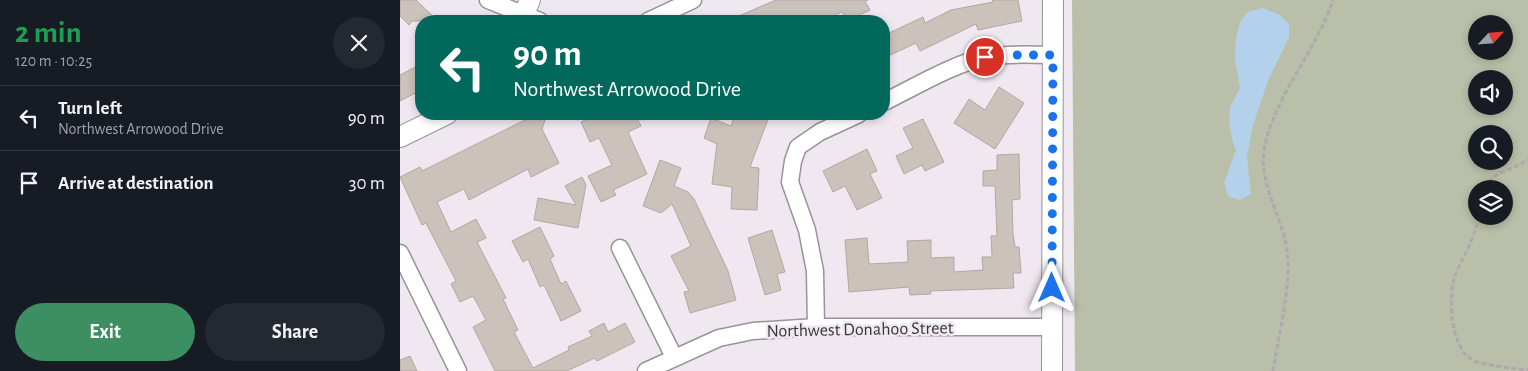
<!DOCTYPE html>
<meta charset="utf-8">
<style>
:root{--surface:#171b24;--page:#242831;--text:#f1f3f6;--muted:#9ea1a6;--line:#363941;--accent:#3c8f61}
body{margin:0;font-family:"Alegreya Sans",sans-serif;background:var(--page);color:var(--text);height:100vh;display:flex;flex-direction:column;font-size:19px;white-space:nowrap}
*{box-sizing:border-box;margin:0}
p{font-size:16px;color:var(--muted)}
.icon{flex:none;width:28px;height:28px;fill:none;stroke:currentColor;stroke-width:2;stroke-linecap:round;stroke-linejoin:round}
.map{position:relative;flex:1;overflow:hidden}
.details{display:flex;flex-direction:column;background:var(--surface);width:400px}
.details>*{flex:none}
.hud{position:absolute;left:15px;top:15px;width:475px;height:105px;border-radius:20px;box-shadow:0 2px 8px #0003;background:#00695c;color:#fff;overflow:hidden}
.needle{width:32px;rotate:64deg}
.controls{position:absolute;left:1068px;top:15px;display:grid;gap:10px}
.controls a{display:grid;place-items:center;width:45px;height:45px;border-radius:50%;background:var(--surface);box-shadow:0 2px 8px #0003;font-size:25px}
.pin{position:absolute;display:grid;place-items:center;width:42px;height:42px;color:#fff;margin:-21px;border:2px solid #fff;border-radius:50%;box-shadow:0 1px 5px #0007}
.me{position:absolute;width:55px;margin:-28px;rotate:0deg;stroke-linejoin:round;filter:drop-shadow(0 0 4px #0008)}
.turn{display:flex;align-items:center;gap:18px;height:105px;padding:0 15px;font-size:22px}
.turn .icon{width:65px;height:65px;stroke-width:2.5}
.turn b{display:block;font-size:35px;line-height:42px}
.round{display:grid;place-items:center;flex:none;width:52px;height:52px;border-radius:26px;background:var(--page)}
.overview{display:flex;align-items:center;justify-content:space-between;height:85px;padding:0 15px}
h1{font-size:30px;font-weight:700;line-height:38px;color:#1e9e55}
.action{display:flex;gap:10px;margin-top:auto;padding:10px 15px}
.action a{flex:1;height:58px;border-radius:30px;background:var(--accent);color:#fff;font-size:20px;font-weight:700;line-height:58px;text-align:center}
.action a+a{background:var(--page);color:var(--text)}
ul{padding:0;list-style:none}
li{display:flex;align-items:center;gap:15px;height:65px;padding:0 15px;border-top:1px solid var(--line)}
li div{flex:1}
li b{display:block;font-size:19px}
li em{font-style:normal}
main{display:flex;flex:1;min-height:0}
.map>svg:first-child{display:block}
</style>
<main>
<section class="details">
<div class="overview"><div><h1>2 min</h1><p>120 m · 10:25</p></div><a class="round"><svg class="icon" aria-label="close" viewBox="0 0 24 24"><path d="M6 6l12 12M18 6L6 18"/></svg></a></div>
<ul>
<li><svg class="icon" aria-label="left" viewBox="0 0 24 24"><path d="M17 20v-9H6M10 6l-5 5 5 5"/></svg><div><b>Turn left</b><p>Northwest Arrowood Drive</p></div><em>90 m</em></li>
<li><svg class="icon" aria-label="arrive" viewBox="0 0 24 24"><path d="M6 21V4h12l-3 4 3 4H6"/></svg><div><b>Arrive at destination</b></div><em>30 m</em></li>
</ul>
<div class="action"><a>Exit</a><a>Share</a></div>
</section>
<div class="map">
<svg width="1128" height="371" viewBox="0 0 1128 371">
<rect width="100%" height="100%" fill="#f0e8f0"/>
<!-- green -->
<path fill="#b9bfa8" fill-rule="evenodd" d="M672 0H1128V371H675ZM1076 24H1104V51H1076ZM1076 79H1104V106H1076ZM1076 134H1104V161H1076ZM1076 189H1104V216H1076Z"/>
<!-- water -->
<polygon fill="#b4d1ec" points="863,8 880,15 889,24 889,37 868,81 853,125 847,157 851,194 840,200 828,196 824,183 836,150 833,143 829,123 830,107 840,88 835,59 836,39 840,22 848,12"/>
<!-- building -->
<g fill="#cbc2bb" stroke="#b1a8a1">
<polygon points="0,0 16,0 38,21 12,21 9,25 0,16"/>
<polygon points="376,0 468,0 465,1 470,10 447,21 442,12 422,21 327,21"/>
<polygon points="592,0 618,0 622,21 578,30 576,24 520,51 516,43 484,58 484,43 491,40 487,34 523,17 525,23 551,10 593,2"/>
<polygon points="21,64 21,90 0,101 0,75"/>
<polygon points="599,87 624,103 595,149 554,123 569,99 585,110"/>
<polygon points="137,114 147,114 142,129 159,163 131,177 128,169 69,200 64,189 37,202 51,232 76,219 86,238 77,242 106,298 103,299 118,330 114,332 133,368 169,350 168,347 192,336 189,331 204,323 208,332 225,323 235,342 197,361 195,358 167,371 95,371 73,327 86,320 73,296 60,302 51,284 56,281 26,223 22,225 0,177 20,167 22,171"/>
<polygon points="199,114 235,114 241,126 228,132 247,174 213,190 216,195 201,202 188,176 212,165 199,138 190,142 181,122"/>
<polygon points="335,114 370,114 350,167 359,168 357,210 331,209 332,187 312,184 317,144 304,138 311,118 331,126"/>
<polygon points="523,119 544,162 525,171 522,165 504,174 496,156 513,148 503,128"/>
<polygon points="467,149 477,171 470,174 482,198 457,210 445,186 433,192 423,171"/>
<polygon points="619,154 620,199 612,200 613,234 615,247 619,247 621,273 613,273 614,288 530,291 531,294 510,295 509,287 449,292 445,240 467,238 469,264 508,262 507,241 531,240 531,258 554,257 554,272 583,270 582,257 592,257 591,236 597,236 595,186 583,186 583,171 597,170 597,155"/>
<polygon points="260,160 281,168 274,186 288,192 294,199 328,271 336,300 290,313 284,292 289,291 271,256 291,246 272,204 261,213 243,206"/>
<polygon points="182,177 186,185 178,228 134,220 138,198 176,205 165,186"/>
<polygon points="140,227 154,256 150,259 161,284 166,281 181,311 161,321 144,285 140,287 128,259 123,262 112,241"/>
<polygon points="372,230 385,272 377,274 381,290 365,295 348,238"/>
<polygon points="10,356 17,371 0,371 0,360"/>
</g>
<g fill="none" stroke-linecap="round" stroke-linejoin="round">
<!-- minor casing -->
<g stroke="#999299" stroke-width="19">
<g id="minor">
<polyline points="88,0 140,21"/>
<polyline points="248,21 293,0"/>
<path d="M484 102C513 88 556 62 587 57 608 53 631 55 653 55"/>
<polyline points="220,248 274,357"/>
<polyline points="0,253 58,371"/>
<polyline points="416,327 415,271 407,230 390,182 393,161 398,147 420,132 459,114"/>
<polyline points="246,371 319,338 353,331 416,327 652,327"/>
</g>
</g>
<!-- tertiary casing -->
<g stroke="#999299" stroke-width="22">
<g id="tertiary">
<polyline points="121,21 130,0"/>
<polyline points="0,137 47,114"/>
<polyline points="652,371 653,0"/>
</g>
</g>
<!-- path -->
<g stroke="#afa9af" stroke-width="3" stroke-dasharray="5 2.5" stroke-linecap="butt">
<path d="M1085 189C1091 171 1115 170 1128 159"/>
<path d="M1079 216C1075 238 1065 253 1056 273 1047 294 1050 352 1075 361 1085 365 1116 369 1128 370"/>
<path d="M873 371C878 338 892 282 887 251 883 218 859 185 864 151 872 99 917 50 933 0"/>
</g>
<!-- minor -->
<use href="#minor" stroke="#fff" stroke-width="16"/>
<!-- tertiary -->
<use href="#tertiary" stroke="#fff" stroke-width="20"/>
</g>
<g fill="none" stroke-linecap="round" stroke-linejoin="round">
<!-- route -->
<polyline stroke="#1a73e8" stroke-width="9" stroke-dasharray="0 16.2" points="585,57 603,55 653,55 652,288"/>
</g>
<g text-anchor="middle" stroke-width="5" stroke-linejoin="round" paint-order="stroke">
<!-- street labels -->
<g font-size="18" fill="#393639" stroke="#f0e8f0">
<text transform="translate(460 329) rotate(-1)" y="6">Northwest Donahoo Street</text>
</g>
</g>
</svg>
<div class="controls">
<a><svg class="needle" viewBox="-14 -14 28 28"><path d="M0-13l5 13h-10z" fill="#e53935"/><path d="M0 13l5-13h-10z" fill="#9ea1a6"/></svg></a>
<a><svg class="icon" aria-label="sound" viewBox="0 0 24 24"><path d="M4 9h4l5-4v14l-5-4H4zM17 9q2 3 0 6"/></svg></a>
<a><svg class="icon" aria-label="search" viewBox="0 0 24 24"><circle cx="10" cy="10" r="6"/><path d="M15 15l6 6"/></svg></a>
<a><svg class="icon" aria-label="layers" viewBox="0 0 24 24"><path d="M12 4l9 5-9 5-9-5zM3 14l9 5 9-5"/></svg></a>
</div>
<div class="pin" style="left:585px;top:57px;background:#d93025"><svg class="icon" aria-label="arrive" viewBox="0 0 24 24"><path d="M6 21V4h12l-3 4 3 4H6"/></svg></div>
<svg class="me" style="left:652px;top:288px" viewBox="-20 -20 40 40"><path d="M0-17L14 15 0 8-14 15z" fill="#1a73e8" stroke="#fff" stroke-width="4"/></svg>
<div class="hud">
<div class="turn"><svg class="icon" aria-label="left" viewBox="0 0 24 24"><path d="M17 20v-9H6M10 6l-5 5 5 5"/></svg><div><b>90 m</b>Northwest Arrowood Drive</div></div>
</div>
</div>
</main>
